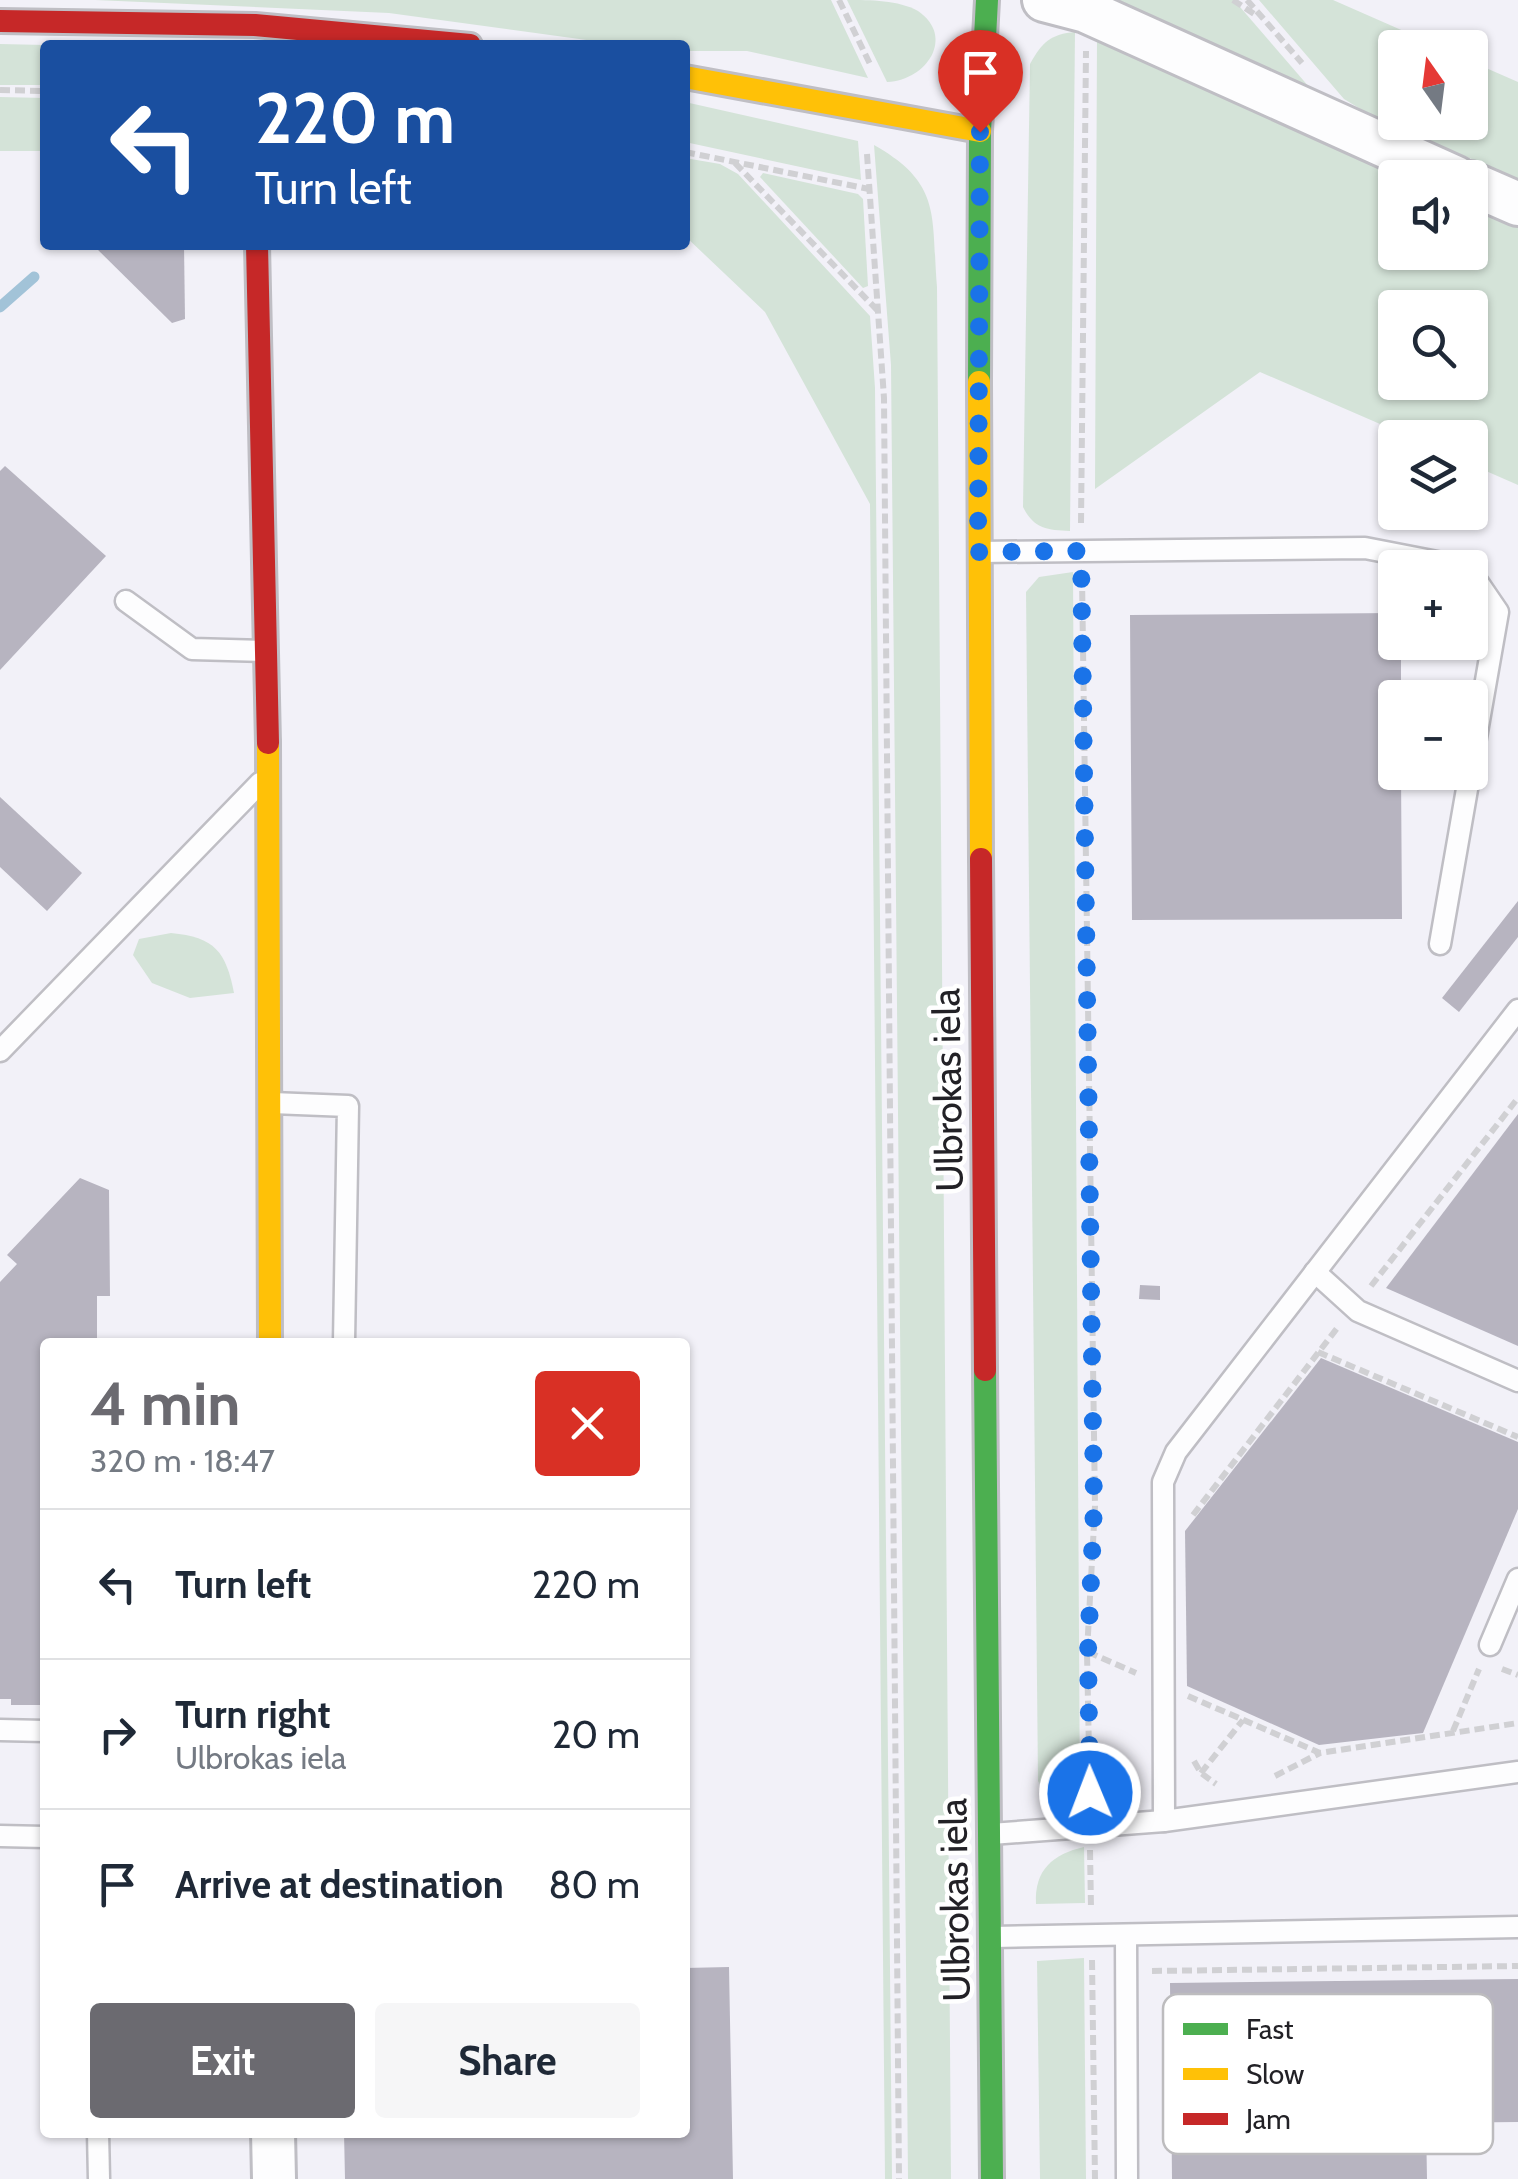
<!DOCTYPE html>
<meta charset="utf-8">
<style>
:root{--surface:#fff;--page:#f6f6f7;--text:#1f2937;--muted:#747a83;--line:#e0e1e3;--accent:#6b6a70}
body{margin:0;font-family:Cabin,sans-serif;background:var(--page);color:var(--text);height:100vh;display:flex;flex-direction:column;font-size:38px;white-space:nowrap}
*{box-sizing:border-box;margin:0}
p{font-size:32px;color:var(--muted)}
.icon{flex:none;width:55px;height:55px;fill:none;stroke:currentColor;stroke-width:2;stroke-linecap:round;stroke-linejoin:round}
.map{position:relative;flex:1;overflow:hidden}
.sheet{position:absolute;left:40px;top:1338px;width:650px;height:800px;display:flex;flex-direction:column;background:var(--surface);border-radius:10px;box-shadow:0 2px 8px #0004}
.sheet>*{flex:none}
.hud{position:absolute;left:40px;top:40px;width:650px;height:210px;border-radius:10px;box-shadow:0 2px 8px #0004;background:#1a4fa0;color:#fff;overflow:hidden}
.needle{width:65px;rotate:346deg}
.buttons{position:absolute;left:1378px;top:30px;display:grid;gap:20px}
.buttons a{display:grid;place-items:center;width:110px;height:110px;border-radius:10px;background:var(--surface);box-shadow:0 2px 8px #0004;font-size:50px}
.pin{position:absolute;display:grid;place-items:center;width:85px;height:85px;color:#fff;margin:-102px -42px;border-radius:50% 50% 50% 0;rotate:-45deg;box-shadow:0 0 10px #0007}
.pin .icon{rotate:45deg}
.me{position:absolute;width:110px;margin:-55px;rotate:359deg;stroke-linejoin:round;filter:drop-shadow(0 0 8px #0008)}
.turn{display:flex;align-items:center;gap:35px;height:210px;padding:0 50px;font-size:45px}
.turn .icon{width:130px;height:130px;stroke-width:2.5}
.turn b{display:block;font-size:70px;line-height:85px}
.round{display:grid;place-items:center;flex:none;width:105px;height:105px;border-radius:10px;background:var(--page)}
.head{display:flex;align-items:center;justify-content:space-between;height:170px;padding:0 50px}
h1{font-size:60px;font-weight:700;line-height:75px;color:var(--accent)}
.primary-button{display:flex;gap:20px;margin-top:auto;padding:20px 50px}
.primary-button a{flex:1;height:115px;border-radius:10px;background:var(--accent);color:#fff;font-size:40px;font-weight:700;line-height:115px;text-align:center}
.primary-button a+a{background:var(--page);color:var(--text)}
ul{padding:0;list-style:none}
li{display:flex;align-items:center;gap:30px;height:150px;padding:0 50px;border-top:2px solid var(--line)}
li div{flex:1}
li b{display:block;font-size:38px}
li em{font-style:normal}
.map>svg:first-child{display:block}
</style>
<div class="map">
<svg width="1518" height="2179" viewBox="0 0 1518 2179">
<rect width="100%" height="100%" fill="#f2f1f8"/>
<!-- grass -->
<g fill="#d4e3d8" fill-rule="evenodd">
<polygon points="95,0 831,0 868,78 747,51 685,51 685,45 623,45 389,13"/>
<path d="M847 0C871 0 898 0 918 11 955 36 928 80 887 82Z"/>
<polygon points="1108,0 1234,0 1316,95"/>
<polygon points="1259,0 1333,0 1440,47 1395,48 1395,122 1470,122 1470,61 1518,82 1518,179 1372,116 1344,99"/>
<path d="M1075 32 1070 531C1047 530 1034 529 1023 507L1030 64C1042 42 1051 34 1075 32Z"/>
<path d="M1097 38 1411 177 1395 178V252H1470V204L1518 225V485L1470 464V438L1410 437 1260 372 1095 489ZM1395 308H1470V382H1395Z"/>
<polygon points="0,44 45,45 45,85 0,85"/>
<polygon points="0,97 45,98 45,151 0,151"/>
<polygon points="685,102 858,141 861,180 685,142"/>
<path d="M874 145C943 184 931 216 937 287L951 2179H908L891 365Z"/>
<polygon points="685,158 720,164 738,174 870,316 875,388 892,2179 885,2179 870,504 765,312 685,236"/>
<polygon points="763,173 858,194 863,199 868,286 863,288 760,177"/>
<path d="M1073 572 1080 1811C1058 1808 1048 1800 1038 1781L1026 592 1039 577Z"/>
<path d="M171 933C215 937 226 952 234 993L190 998 152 983 133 955 139 939Z"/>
<path d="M1084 1847 1085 1903 1036 1904C1034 1870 1053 1854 1084 1847Z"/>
<polygon points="1084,1958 1086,2179 1040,2179 1037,1961"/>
</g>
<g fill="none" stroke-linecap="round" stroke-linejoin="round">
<!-- stream -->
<polyline stroke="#a2c3d8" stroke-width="11" points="0,307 34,277"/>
</g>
<!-- building -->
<g fill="#b7b4c0">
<polygon points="93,245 184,245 185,319 172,323"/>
<polygon points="5,466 106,556 0,670 0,471"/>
<polygon points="1395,613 1395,642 1401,642 1401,698 1395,698 1395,772 1401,772 1402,919 1132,920 1130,615"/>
<polygon points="0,797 82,873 47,911 0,867"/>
<polygon points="1518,901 1518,937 1459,1012 1442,998"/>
<polygon points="1518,1114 1518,1346 1386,1288"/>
<polygon points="80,1178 109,1190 110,1296 97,1296 97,1342 45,1342 45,1705 11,1705 11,1699 0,1699 0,1282 17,1264 7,1255"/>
<polygon points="1140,1285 1160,1286 1160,1300 1139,1299"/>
<polygon points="1321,1358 1518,1442 1518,1509 1423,1733 1319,1745 1187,1686 1185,1531"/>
<polygon points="729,1967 733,2179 345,2179 344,2132 685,2132 685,1968"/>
<polygon points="1518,1979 1518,2122 1426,2123 1427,2179 1172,2179 1170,1983"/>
</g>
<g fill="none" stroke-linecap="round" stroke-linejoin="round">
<!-- lane casing -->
<g stroke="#bfbec4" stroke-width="25">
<g id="lane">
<polyline points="980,552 1365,548 1468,568"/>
<polyline points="1470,571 1498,612 1470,772"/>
<polyline points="126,601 192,649 263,651"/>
<polyline points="1440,944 1470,772"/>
<polyline points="0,1051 260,783"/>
<polyline points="272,1103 348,1106 344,1342"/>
<polyline points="1315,1272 1358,1311 1518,1381"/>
<polyline points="1490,1645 1518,1579"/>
<polyline points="0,1730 45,1731"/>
<polyline points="1164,1821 1163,1482 1176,1452 1518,1010"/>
<polyline points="991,1834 1164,1821 1518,1772"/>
<polyline points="0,1836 45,1837"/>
<polyline points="1126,1935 1127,2179"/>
<polyline points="993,1937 1518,1927"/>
<polyline points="98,2132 99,2179"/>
</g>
</g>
<!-- street casing -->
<g stroke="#bfbec4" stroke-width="48">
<g id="street">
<polyline points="1044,0 1086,11 1456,178"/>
<polyline points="1470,183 1518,204"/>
<polyline points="273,2132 274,2179"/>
</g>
</g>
<!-- fast casing -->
<g stroke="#bfbec4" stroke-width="28">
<g id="fast">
<polyline points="979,382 980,131 987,0"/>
<polyline points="985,1370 992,2179"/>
</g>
</g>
<!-- slow casing -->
<g stroke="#bfbec4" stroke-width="28">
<g id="slow">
<polyline points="685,77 980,131"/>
<polyline points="979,382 981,859"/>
<polyline points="268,743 270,1342"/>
</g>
</g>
<!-- jam casing -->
<g stroke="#bfbec4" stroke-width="28">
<g id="jam">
<polyline points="0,21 255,25 470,45"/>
<polyline points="257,245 268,743"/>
<polyline points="981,859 985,1370"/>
</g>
</g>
<!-- path -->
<g stroke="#d0d0d3" stroke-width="6" stroke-dasharray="10 5" stroke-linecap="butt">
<polyline points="839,0 870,64"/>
<polyline points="1233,0 1257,16"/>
<polyline points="1247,0 1302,63"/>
<polyline points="0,90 45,91"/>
<polyline points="685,152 869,189"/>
<polyline points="867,154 884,398 899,2179"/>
<polyline points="735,163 880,313"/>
<polyline points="1081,523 1086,51"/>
<polyline points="1082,576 1095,1506 1087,1652 1090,1803"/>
<polyline points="1371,1286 1518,1098"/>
<polyline points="1318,1352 1518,1437"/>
<polyline points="1193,1515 1338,1327"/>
<polyline points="1088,1652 1136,1673"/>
<polyline points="1502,1669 1518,1675"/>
<polyline points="1188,1696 1320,1753 1518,1723"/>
<polyline points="1453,1731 1479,1669"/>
<polyline points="1194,1761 1201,1773 1216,1784"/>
<polyline points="1201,1773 1243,1720"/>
<polyline points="1275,1776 1320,1753"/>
<polyline points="1090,1850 1091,1908"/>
<polyline points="1092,1960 1095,2179"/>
<polyline points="1152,1971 1518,1966"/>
</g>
<!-- lane -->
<use href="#lane" stroke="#fdfdfe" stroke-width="20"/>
<!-- street -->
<use href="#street" stroke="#fdfdfe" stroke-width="42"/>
<!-- fast -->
<use href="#fast" stroke="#4caf50" stroke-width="22"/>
<!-- slow -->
<use href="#slow" stroke="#ffc107" stroke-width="22"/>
<!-- jam -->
<use href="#jam" stroke="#c62828" stroke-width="22"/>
</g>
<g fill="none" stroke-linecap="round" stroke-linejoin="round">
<!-- route -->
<polyline stroke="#1a73e8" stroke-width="18" stroke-dasharray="0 32.4" points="980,132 978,552 1081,551 1094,1506 1088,1652 1090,1793"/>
</g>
<g text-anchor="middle" stroke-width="9" stroke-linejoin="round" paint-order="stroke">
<!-- street labels -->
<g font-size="38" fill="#222126" stroke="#fff">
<text transform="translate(948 1090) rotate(-91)" y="13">Ulbrokas iela</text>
<text transform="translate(955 1900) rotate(-91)" y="13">Ulbrokas iela</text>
</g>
</g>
<!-- legend -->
<rect x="1163" y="1994" width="330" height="160" rx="15" fill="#fff" stroke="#bdbcbe" stroke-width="2.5"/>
<rect x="1183" y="2023" width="45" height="12" fill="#4caf50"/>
<rect x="1183" y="2068" width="45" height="12" fill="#ffc107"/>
<rect x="1183" y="2113" width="45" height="12" fill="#c62828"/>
<g font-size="28" fill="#222126">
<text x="1246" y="2039">Fast</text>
<text x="1246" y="2084">Slow</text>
<text x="1246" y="2129">Jam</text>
</g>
</svg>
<div class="buttons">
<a><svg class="needle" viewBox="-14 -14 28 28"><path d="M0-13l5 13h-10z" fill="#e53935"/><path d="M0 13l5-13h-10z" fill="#747a83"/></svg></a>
<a><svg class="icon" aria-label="sound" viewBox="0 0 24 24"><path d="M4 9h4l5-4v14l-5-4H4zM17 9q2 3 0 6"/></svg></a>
<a><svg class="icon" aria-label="search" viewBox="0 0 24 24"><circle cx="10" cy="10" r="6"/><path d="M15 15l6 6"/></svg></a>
<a><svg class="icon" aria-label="layers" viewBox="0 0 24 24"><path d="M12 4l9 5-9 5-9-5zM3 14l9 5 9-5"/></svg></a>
<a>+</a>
<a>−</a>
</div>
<div class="pin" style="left:980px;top:132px;background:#d93025"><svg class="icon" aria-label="arrive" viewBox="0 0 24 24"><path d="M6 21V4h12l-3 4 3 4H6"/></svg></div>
<svg class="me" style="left:1090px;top:1793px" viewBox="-20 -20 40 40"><circle r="17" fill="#1a73e8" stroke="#fff" stroke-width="3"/><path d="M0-11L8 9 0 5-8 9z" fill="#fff"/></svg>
<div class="hud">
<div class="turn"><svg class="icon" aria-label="left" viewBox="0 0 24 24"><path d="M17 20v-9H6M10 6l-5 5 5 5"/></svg><div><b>220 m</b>Turn left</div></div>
</div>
<section class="sheet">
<div class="head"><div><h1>4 min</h1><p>320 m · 18:47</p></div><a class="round" style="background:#d93025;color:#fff"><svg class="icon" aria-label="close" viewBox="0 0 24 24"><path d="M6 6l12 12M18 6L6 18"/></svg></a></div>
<ul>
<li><svg class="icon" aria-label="left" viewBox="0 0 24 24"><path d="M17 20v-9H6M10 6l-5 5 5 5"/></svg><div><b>Turn left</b></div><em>220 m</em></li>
<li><svg class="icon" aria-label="right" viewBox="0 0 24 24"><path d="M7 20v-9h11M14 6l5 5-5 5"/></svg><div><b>Turn right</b><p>Ulbrokas iela</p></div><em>20 m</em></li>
<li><svg class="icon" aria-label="arrive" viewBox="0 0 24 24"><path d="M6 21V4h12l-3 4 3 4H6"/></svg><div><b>Arrive at destination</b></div><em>80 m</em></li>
</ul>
<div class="primary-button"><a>Exit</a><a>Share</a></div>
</section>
</div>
